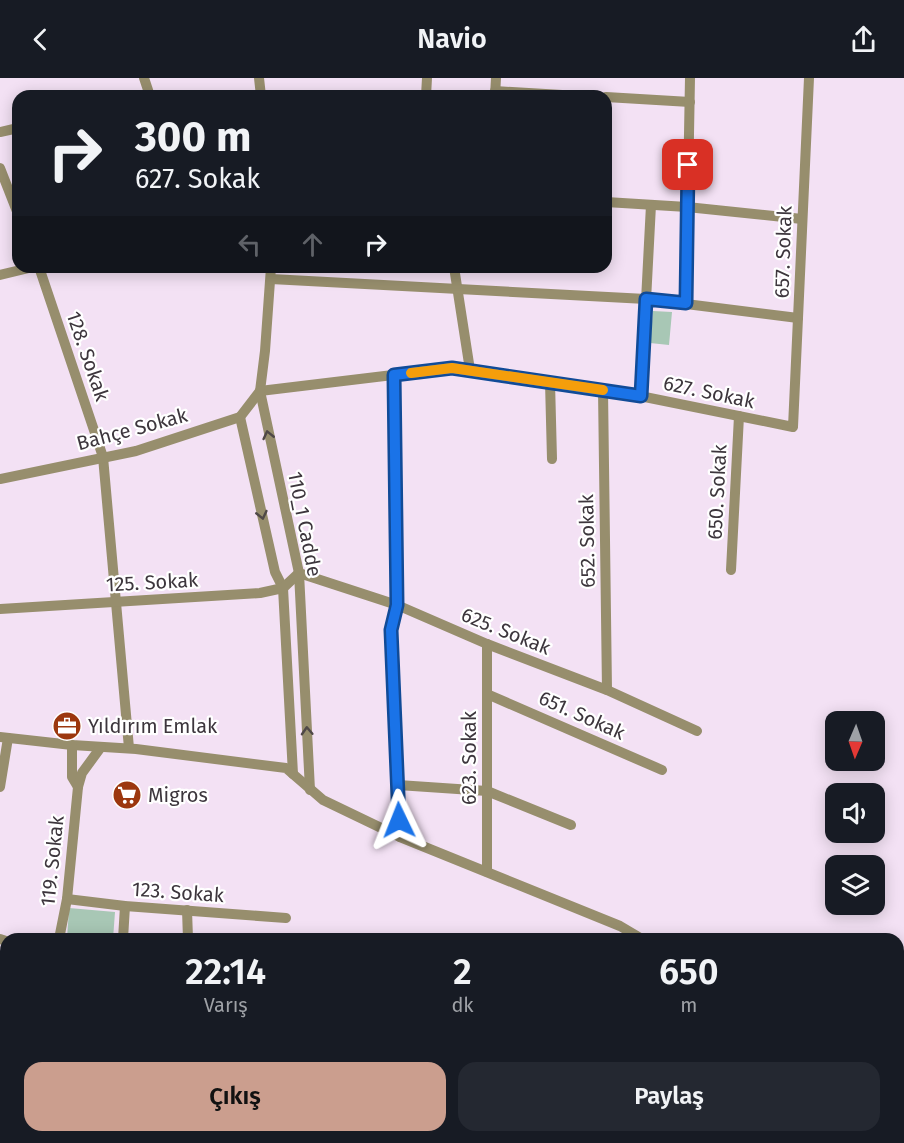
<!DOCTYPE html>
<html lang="tr">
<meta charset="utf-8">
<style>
:root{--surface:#171b24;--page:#242831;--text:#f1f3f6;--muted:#9ea1a6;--accent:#cb9e8e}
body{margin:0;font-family:"Fira Sans",sans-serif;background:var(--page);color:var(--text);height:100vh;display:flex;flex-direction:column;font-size:22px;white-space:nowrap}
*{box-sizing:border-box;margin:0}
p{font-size:20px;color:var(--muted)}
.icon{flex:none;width:33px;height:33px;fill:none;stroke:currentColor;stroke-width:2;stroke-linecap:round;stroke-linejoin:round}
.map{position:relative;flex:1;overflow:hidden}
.panel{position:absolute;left:0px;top:855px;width:904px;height:210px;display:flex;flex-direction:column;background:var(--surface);border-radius:18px 18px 0 0;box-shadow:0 3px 15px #0003}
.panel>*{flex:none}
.banner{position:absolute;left:12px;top:12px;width:600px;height:183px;border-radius:18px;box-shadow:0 3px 15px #0003;background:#171b24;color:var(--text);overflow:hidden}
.needle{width:39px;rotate:182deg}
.buttons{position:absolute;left:825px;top:633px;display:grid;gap:12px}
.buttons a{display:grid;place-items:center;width:60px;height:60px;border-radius:12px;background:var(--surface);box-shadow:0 3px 15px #0003;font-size:30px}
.pin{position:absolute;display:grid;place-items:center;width:51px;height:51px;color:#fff;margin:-26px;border-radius:12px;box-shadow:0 3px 9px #0006}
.me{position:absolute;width:66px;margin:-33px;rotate:358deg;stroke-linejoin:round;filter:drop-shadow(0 0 4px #0008)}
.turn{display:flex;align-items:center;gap:21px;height:126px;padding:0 24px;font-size:27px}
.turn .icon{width:78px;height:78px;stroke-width:2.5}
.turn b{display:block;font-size:42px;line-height:51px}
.lanes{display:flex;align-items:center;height:57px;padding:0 24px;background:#0003;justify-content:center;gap:30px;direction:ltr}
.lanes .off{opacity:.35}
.eta{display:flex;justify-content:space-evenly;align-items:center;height:102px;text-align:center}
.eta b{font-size:36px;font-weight:600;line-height:42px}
.action{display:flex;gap:12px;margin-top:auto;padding:12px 24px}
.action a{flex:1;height:69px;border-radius:18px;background:var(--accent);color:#111;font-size:24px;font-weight:600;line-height:69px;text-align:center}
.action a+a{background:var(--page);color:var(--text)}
header{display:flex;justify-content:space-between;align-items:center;height:78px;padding:0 24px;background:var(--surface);font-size:27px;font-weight:600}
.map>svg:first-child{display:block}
</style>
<header><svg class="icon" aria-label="back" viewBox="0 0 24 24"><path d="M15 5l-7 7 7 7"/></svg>Navio<svg class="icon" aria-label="share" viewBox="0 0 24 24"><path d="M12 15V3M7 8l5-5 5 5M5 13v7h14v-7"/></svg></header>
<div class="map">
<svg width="904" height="1065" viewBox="0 0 904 1065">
<rect width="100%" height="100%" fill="#f3e1f4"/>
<!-- built -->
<g fill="#ebd4ec">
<polygon points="0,998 6,1001 6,1059 20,1059 18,1065 0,1065"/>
<polygon points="227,1059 314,1059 315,1065 225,1065"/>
</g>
<!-- green -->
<g fill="#a8c7b5">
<polygon points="653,233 672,234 669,267 650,265"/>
<polygon points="69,830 115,834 113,861 67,861"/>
</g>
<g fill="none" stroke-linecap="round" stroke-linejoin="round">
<!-- minor -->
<g stroke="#978e6d" stroke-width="10">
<polyline points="144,0 150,18"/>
<polyline points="259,0 261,18"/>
<polyline points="495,13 579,18"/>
<polyline points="426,18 427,0"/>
<polyline points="495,18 496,0"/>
<polyline points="606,19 690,24"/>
<polyline points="0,54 18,50"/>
<polyline points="0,90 18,136"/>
<polyline points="606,124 687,129 802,141"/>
<polyline points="39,189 103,379 129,670"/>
<polyline points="271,189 265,273 260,313 299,495 310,712"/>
<polyline points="454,189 470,292"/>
<polyline points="0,197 33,189"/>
<polyline points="271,201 646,221 798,240"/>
<polyline points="686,225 690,0"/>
<polyline points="394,297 397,527 391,552 400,759"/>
<polyline points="550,304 552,381"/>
<polyline points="603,312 607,612"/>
<polyline points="260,313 451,290 635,317 793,349 809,0"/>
<polyline points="641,318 651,127"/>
<polyline points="240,339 275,494 283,510 293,696"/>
<polyline points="0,401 136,373 240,339 260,313"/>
<polyline points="731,492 739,338"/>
<polyline points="0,531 260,515 283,510 299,495 397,527 487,566 607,612 697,653"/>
<polyline points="487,616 662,692"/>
<polyline points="0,659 72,667 136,671 286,690 323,722 400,759 620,848 642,861"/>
<polyline points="72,667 72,699 78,709"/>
<polyline points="398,707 487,713 571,747"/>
<polyline points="0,709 8,660"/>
<polyline points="487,794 487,566"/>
<polyline points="67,821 125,828 286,840"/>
<polyline points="187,832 188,861"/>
<polyline points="0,861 6,863"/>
<polyline points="59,861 67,821 78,709 82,695 101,669"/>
<polyline points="123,861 125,828"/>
<polyline points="898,922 904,918"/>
<polyline points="0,981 6,983"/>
<polyline points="898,993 904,995"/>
<polyline points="898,1021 904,1012"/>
<polyline points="45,1059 55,1065"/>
<polyline points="26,1065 28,1059"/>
<polyline points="217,1065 220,1059"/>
<polyline points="723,1065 728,1059"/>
<polyline points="769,1065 772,1059"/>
<polyline points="872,1065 876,1059"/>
</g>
</g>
<!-- one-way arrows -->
<defs><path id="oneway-chevron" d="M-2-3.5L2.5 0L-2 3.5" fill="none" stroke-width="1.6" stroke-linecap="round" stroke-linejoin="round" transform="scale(1.5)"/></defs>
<g stroke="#4f4847">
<use href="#oneway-chevron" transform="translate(268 357) rotate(-103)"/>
<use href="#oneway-chevron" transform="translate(262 437) rotate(77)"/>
<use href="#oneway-chevron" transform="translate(307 653) rotate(-93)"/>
</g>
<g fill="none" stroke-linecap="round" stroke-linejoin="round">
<!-- route casing -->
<g stroke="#114b97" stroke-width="15">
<polyline id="route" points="399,742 391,552 397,527 394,297 452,290 641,318 646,221 686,225 688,87"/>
</g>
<!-- route -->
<use href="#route" stroke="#1a73e8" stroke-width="10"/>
<!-- slow -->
<polyline stroke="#f59e0b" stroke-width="10" points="411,295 452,290 603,312"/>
</g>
<!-- icons -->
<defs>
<g id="office-disc" transform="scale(1.5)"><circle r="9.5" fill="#9c370e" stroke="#fff"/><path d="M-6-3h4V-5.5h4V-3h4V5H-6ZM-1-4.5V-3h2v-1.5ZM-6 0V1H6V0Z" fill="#fff"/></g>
<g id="supermarket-disc" transform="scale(1.5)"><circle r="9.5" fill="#9c370e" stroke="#fff"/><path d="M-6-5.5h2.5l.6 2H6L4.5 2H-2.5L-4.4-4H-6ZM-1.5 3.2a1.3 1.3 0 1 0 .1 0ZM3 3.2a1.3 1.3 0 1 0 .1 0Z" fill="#fff"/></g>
</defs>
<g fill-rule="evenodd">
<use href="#office-disc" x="67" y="648"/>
<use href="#supermarket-disc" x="127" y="717"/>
</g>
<g text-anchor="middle" stroke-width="4.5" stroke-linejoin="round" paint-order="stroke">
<!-- street labels -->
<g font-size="20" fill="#3d363d" stroke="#fff">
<text transform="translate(783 174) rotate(-88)" y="7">657. Sokak</text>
<text transform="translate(88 278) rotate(71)" y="7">128. Sokak</text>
<text transform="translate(709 314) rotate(12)" y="7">627. Sokak</text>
<text transform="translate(132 351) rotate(-15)" y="7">Bahçe Sokak</text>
<text transform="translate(717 414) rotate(-87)" y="7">650. Sokak</text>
<text transform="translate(305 446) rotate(79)" y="7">110_1 Cadde</text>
<text transform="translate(587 463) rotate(-91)" y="7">652. Sokak</text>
<text transform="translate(152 504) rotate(-3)" y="7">125. Sokak</text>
<text transform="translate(506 553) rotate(22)" y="7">625. Sokak</text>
<text transform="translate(582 637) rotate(24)" y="7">651. Sokak</text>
<text transform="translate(469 680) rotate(-90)" y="7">623. Sokak</text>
<text transform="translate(52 783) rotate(-84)" y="7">119. Sokak</text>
<text transform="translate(178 814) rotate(4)" y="7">123. Sokak</text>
</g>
<!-- poi labels -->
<g font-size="20" fill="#3d363d" stroke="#fff" text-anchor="start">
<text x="88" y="655">Yıldırım Emlak</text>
<text x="148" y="724">Migros</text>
</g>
</g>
</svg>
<div class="buttons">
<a><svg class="needle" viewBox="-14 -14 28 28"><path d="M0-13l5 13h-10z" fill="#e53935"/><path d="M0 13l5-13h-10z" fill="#9ea1a6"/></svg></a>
<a><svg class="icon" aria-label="sound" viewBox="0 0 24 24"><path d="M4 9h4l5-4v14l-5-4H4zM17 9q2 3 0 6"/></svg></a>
<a><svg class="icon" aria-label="layers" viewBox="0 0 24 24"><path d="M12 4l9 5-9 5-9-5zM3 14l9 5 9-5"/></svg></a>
</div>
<div class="pin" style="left:688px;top:87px;background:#d93025"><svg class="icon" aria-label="arrive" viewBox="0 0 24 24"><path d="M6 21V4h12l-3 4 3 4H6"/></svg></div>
<svg class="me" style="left:399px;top:742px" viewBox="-20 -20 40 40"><path d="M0-17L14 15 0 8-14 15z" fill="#1a73e8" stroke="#fff" stroke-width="4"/></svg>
<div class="banner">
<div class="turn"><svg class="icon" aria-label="right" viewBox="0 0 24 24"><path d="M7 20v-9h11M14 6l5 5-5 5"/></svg><div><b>300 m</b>627. Sokak</div></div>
<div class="lanes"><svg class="icon off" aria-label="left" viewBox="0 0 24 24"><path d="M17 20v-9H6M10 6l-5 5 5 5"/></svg><svg class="icon off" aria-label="ahead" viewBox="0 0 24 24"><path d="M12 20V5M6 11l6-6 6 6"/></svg><svg class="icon" aria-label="right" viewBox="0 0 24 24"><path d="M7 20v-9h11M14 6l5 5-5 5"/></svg></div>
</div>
<section class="panel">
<div class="eta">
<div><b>22:14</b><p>Varış</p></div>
<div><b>2</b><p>dk</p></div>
<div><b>650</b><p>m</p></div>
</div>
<div class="action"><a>Çıkış</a><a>Paylaş</a></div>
</section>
</div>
